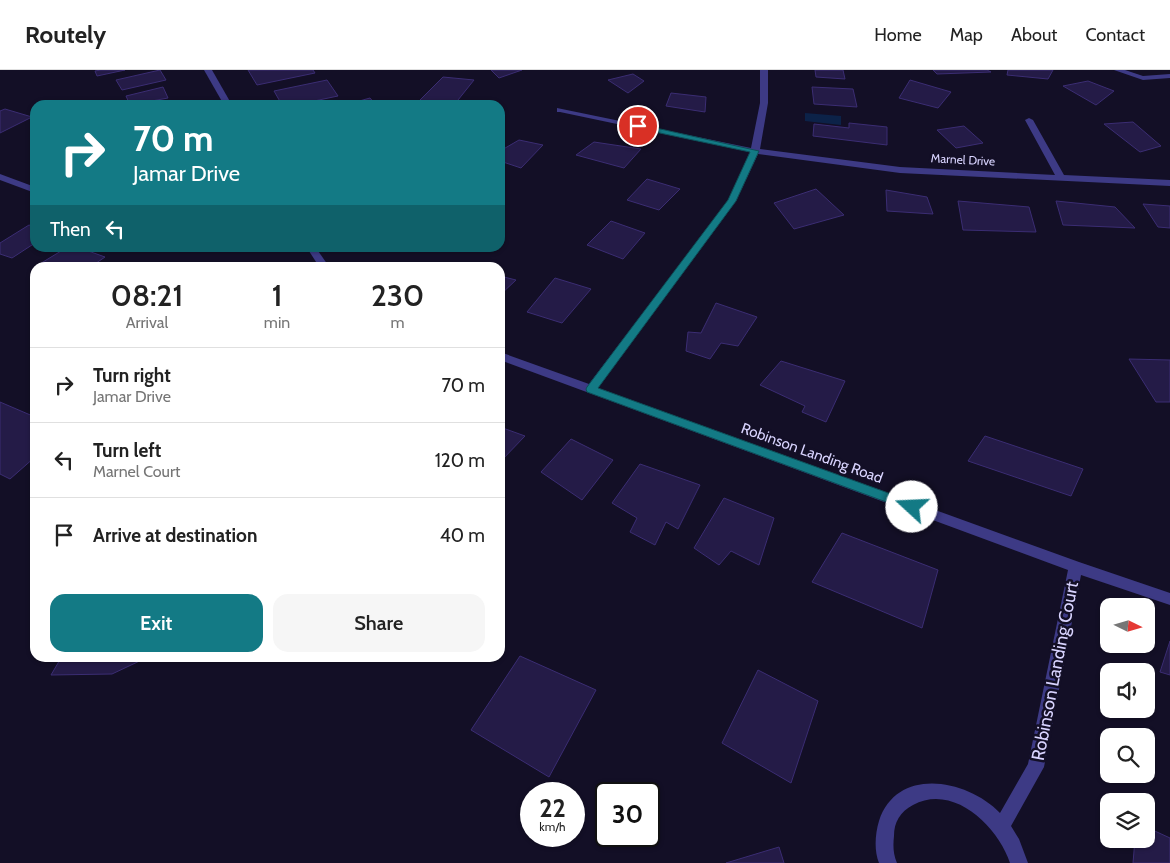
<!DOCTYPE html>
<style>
:root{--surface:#fff;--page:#f6f6f6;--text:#222;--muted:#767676;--line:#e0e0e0;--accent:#137a85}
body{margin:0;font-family:Cabin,sans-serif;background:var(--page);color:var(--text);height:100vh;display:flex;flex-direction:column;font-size:19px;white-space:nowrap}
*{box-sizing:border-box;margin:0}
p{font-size:16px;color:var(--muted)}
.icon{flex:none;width:28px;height:28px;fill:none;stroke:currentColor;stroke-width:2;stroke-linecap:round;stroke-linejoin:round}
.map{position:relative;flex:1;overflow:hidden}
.side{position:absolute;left:30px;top:192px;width:475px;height:400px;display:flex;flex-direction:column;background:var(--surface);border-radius:15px;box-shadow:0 1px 4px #0004}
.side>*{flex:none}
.banner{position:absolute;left:30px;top:30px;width:475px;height:152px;border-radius:15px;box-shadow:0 1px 4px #0004;background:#137a85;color:#fff;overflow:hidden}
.needle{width:32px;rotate:95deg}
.fabs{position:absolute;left:1100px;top:528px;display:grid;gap:10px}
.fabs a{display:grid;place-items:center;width:55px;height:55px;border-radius:10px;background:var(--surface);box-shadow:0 1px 4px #0004;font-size:25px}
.speed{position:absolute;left:520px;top:712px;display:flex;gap:10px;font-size:25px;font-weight:700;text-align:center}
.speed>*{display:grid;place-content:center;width:65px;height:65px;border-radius:50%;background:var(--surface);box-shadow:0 1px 4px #0004;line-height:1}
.speed small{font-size:12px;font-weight:400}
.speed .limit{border:2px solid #111;border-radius:8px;background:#fff;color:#111}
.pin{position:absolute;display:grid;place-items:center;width:42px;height:42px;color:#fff;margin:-21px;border:2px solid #fff;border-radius:50%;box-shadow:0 1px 5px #0007}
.me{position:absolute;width:55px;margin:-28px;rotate:290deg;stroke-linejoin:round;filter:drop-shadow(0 0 4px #0008)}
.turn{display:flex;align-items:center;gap:18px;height:105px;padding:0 20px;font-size:22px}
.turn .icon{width:65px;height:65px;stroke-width:2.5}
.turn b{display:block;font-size:35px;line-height:42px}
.then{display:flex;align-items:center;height:48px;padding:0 20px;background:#0003;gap:10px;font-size:19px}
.eta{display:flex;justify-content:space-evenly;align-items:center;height:85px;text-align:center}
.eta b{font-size:30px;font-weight:600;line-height:35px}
.cta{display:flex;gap:10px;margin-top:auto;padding:10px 20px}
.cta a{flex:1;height:58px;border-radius:15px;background:var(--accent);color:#fff;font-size:20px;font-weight:600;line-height:58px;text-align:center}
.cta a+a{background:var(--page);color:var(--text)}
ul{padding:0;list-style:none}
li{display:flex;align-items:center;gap:15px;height:75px;padding:0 20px;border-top:1px solid var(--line)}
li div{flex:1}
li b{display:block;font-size:19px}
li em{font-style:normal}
header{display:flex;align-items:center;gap:30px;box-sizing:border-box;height:70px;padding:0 25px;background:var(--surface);border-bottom:1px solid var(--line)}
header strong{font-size:24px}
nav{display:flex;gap:28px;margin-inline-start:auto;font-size:18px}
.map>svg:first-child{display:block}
</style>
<header>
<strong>Routely</strong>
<nav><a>Home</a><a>Map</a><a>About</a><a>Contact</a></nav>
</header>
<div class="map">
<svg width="1170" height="793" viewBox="0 0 1170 793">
<rect width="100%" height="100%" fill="#130f26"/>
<!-- water -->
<polygon fill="#0c2248" points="805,43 841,46 841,55 805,51"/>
<!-- building -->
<g fill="#241b47" stroke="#3b2d73">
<polygon points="101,0 125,0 97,6 95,1"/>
<polygon points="160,0 166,10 122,20 116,10"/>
<polygon points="248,0 313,0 315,3 257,15"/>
<polygon points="491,0 522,0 499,8"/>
<polygon points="815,0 843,0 845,9 816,7"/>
<polygon points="933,0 987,0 991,2 937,4"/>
<polygon points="1008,0 1053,0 1048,9 1007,5"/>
<polygon points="633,4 644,11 628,23 608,10"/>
<polygon points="443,7 474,10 454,35 417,33"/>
<polygon points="327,10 338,26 295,35 282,35 274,21"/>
<polygon points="910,10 951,22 938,38 899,28"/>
<polygon points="1088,11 1114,21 1096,35 1063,16"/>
<polygon points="163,17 168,28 130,35 126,26"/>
<polygon points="812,17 853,19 857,37 814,34"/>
<polygon points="671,23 706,27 705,42 666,36"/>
<polygon points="370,28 376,35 345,35"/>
<polygon points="5,39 32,47 0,63 0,41"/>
<polygon points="1133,52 1161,76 1140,82 1104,54"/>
<polygon points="849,53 887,57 887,75 813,66 814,54 849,58"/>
<polygon points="964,56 983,73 956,78 937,60"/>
<polygon points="519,70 543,75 521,98 500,91 500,81"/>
<polygon points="594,72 641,79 624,98 576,85"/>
<polygon points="647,109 680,119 659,140 627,130"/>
<polygon points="816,119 844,145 794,159 774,133"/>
<polygon points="886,120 927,127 933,144 887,141"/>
<polygon points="958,131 1029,137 1036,162 963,160"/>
<polygon points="1056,131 1115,137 1135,158 1063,155"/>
<polygon points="1143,134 1170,136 1170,158 1158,157"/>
<polygon points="611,151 645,163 623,189 587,175"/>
<polygon points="29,155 35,157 35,173 12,188 0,184 0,173"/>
<polygon points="66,178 80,178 105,187 89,198 62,198 54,194 49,198 38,195"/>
<polygon points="500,206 516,210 500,225"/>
<polygon points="555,208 591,219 562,253 527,242"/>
<polygon points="716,233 757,247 738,276 721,273 710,289 686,281 688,262 701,263"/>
<polygon points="1129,289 1170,290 1170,332 1156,332"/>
<polygon points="781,291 845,311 826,352 802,342 805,336 760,315"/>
<polygon points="0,332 35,347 35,387 10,409 0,404"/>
<polygon points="500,357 525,366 500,392"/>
<polygon points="985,366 1083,399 1071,426 968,391"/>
<polygon points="571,369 613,390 582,430 541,402"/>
<polygon points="640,394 700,415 678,459 666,452 655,475 630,462 637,448 612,433"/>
<polygon points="724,428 774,448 759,495 731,481 719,495 694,478"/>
<polygon points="842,463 938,500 922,558 812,512"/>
<polygon points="1170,571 1170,605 1160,602"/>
<polygon points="520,586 596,620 549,707 471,660"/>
<polygon points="61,588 146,588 112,604 51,605"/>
<polygon points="758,600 818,631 791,713 722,673"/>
<polygon points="1146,757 1170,768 1170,793 1133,793 1135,769 1146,769"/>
<polygon points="779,777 784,793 726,793"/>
</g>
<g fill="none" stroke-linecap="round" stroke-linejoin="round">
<!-- lane -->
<polygon fill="#3d3a85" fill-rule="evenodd" points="1114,0 1125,0 1143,6 1170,4 1170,8 1143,10"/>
<!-- street -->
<g fill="#3d3a85" fill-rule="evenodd">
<polygon points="204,0 212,0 232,35 224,35"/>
<path d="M760 0H768V33L760 79 900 97 1055 105 1025 50 1029 48 1033 50 1064 105 1170 110V116L900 103 758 84 736 131 598 318 1079 492 1170 523V535L1081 505 1044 697 1011 756 1019 769 1028 793H1010C998 757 954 713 913 735 900 742 894 752 894 766 893 775 893 784 897 793H879C874 781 875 764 879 751 897 696 967 709 1000 743L1028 694 1068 500 500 290V282L589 314 728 131 750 82 560 42H557V38L751 78 760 33Z"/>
<polygon points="0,104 35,117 35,123 0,110"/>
<polygon points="307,178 316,178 330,198 320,198"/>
</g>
</g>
<!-- route -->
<polygon fill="#137a85" stroke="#0c4f56" points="638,54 759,81 736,131 598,318 916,433 918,437 916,440 908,440 587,322 586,319 587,317 728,130 750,82 636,58 634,56"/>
<g text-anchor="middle" stroke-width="5" stroke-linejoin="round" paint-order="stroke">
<!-- far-street labels -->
<g font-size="12" fill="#d9d4ff" stroke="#130f26">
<text transform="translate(963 90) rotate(3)" y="4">Marnel Drive</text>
</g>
<!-- street labels -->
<g font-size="15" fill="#d9d4ff" stroke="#130f26">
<text transform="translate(812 383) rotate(20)" y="5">Robinson Landing Road</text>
</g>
<!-- near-street labels -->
<g font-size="18" fill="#d9d4ff" stroke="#130f26">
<text transform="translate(1055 601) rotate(-79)" y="6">Robinson Landing Court</text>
</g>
</g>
</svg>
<div class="fabs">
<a><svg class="needle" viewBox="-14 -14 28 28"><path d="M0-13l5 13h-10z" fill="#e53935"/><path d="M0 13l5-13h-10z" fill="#767676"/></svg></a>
<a><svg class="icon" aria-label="sound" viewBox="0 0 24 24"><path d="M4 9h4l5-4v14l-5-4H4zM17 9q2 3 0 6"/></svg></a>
<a><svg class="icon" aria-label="search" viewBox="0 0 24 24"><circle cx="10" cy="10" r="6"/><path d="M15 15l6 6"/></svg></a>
<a><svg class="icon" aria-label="layers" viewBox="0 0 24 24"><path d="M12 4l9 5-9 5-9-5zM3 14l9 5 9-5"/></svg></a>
</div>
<div class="speed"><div>22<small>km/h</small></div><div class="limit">30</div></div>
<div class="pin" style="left:638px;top:56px;background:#d93025"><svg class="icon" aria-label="arrive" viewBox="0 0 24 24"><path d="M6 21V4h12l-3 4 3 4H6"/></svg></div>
<svg class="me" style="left:912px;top:437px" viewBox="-20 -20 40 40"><circle r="19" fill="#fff"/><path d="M0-13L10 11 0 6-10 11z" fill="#137a85"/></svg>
<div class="banner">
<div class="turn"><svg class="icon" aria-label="right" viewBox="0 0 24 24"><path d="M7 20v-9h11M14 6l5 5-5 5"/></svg><div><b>70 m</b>Jamar Drive</div></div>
<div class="then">Then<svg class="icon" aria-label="left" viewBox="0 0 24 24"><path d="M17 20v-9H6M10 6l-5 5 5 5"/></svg></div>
</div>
<section class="side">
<div class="eta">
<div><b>08:21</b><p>Arrival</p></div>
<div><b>1</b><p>min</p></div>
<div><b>230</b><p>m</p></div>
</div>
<ul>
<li><svg class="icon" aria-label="right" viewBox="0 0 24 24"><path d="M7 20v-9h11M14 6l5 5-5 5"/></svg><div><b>Turn right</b><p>Jamar Drive</p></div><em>70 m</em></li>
<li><svg class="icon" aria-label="left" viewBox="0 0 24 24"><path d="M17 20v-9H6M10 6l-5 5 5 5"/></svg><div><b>Turn left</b><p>Marnel Court</p></div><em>120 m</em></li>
<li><svg class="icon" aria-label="arrive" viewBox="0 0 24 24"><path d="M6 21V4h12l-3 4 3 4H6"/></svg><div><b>Arrive at destination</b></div><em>40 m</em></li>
</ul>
<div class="cta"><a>Exit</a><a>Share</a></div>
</section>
</div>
